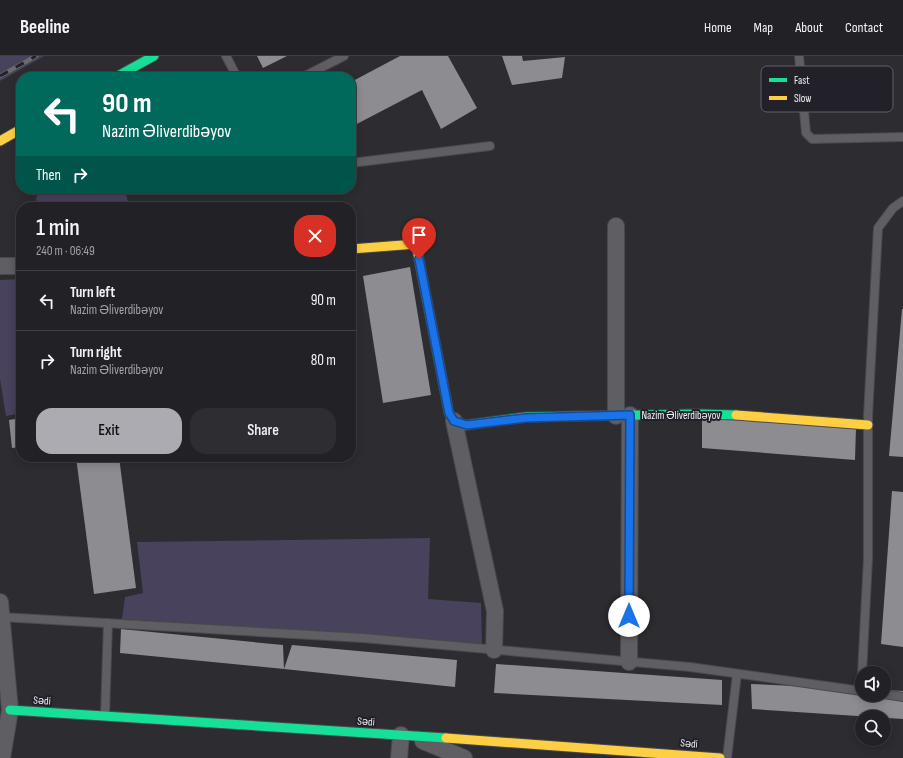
<!DOCTYPE html>
<meta charset="utf-8">
<style>
:root{--surface:#222125;--page:#2e2e32;--text:#f1f3f6;--muted:#a2a3a7;--line:#3f3e42;--accent:#acabb1}
body{margin:0;font-family:"Sofia Sans Condensed",sans-serif;background:var(--page);color:var(--text);height:100vh;display:flex;flex-direction:column;font-size:15px;white-space:nowrap}
*{box-sizing:border-box;margin:0}
p{font-size:13px;color:var(--muted)}
.icon{flex:none;width:22px;height:22px;fill:none;stroke:currentColor;stroke-width:2;stroke-linecap:round;stroke-linejoin:round}
.map{position:relative;flex:1;overflow:hidden}
.side{position:absolute;left:16px;top:146px;width:340px;height:260px;display:flex;flex-direction:column;background:var(--surface);border-radius:16px;box-shadow:0 2px 10px #0003,0 0 0 1px var(--line)}
.side>*{flex:none}
.hud{position:absolute;left:16px;top:16px;width:340px;height:122px;border-radius:16px;box-shadow:0 2px 10px #0003,0 0 0 1px var(--line);background:#00695c;color:#fff;overflow:hidden}
.buttons{position:absolute;left:855px;top:610px;display:grid;gap:8px}
.buttons a{display:grid;place-items:center;width:36px;height:36px;border-radius:50%;background:var(--surface);box-shadow:0 2px 10px #0003,0 0 0 1px var(--line);font-size:20px}
.pin{position:absolute;display:grid;place-items:center;width:34px;height:34px;color:#fff;margin:-41px -17px;border-radius:50% 50% 50% 0;rotate:-45deg;box-shadow:0 0 4px #0007}
.pin .icon{rotate:45deg}
.me{position:absolute;width:44px;margin:-22px;rotate:0deg;stroke-linejoin:round;filter:drop-shadow(0 0 3px #0008)}
.turn{display:flex;align-items:center;gap:14px;height:84px;padding:0 20px;font-size:18px}
.turn .icon{width:52px;height:52px;stroke-width:2.5}
.turn b{display:block;font-size:28px;line-height:34px}
.then{display:flex;align-items:center;height:38px;padding:0 20px;background:#0003;gap:8px;font-size:15px}
.round{display:grid;place-items:center;flex:none;width:42px;height:42px;border-radius:16px;background:var(--page)}
.overview{display:flex;align-items:center;justify-content:space-between;height:68px;padding:0 20px}
h1{font-size:24px;font-weight:600;line-height:30px}
.action{display:flex;gap:8px;margin-top:auto;padding:8px 20px}
.action a{flex:1;height:46px;border-radius:16px;background:var(--accent);color:#111;font-size:16px;font-weight:600;line-height:46px;text-align:center}
.action a+a{background:var(--page);color:var(--text)}
ul{padding:0;list-style:none}
li{display:flex;align-items:center;gap:12px;height:60px;padding:0 20px;border-top:1px solid var(--line)}
li div{flex:1}
li b{display:block;font-size:15px}
li em{font-style:normal}
header{display:flex;align-items:center;gap:24px;box-sizing:border-box;height:56px;padding:0 20px;background:var(--surface);border-bottom:1px solid var(--line)}
header strong{font-size:19px}
nav{display:flex;gap:22px;margin-inline-start:auto;font-size:14px}
.map>svg:first-child{display:block}
</style>
<header>
<strong>Beeline</strong>
<nav><a>Home</a><a>Map</a><a>About</a><a>Contact</a></nav>
</header>
<div class="map">
<svg width="903" height="702" viewBox="0 0 903 702">
<rect width="100%" height="100%" fill="#2d2c31"/>
<!-- green -->
<g fill="#48425c">
<polygon points="0,0 44,0 0,25"/>
<polygon points="41,133 125,133 129,151 38,151 36,142"/>
<polygon points="21,223 21,357 6,360 0,323 0,224"/>
<polygon points="430,482 428,543 481,547 482,589 122,563 125,541 143,537 137,486"/>
</g>
<!-- building -->
<g fill="#8d8c91">
<polygon points="257,0 287,0 263,12"/>
<polygon points="400,0 448,0 477,52 441,73 422,34 351,71 351,26"/>
<polygon points="502,0 522,0 523,5 565,1 562,22 512,29"/>
<polygon points="410,211 431,339 383,347 363,220"/>
<polygon points="902,253 903,253 903,401 889,400"/>
<polygon points="21,362 21,391 12,392 9,364"/>
<polygon points="702,362 856,371 855,404 702,392"/>
<polygon points="76,401 119,401 136,532 94,538"/>
<polygon points="892,435 903,436 903,591 881,588"/>
<polygon points="121,573 283,589 284,613 120,597"/>
<polygon points="292,589 457,604 455,631 284,613"/>
<polygon points="496,608 722,624 722,649 494,637"/>
<polygon points="751,628 862,633 862,639 884,639 884,634 903,635 903,663 752,653"/>
</g>
<g fill="none" stroke-linecap="round" stroke-linejoin="round">
<!-- lane casing -->
<g stroke="#4a494d" stroke-width="10">
<g id="lane">
<polyline points="226,0 237,21"/>
<polyline points="799,0 806,77 812,83 903,81"/>
<polyline points="303,21 344,0"/>
<polyline points="351,107 490,90"/>
<polyline points="1,561 363,582 690,611 862,635"/>
<polyline points="862,617 868,503 868,360 878,172 893,152 903,145"/>
<polyline points="861,635 862,623"/>
<polyline points="884,638 903,641"/>
<polyline points="105,660 108,567"/>
<polyline points="727,702 737,618"/>
</g>
</g>
<!-- street casing -->
<g stroke="#4a494d" stroke-width="18">
<g id="street">
<polyline points="616,170 616,360"/>
<polyline points="0,210 21,210"/>
<polyline points="454,365 495,555 494,594"/>
<polyline points="0,546 10,654 2,702"/>
<polyline points="629,606 630,359"/>
<polyline points="423,685 464,702"/>
<polyline points="399,702 401,679"/>
</g>
</g>
<!-- fast casing -->
<g stroke="#4a494d" stroke-width="11">
<g id="fast">
<polyline points="116,21 154,0"/>
<polyline points="466,369 526,361 698,358 736,359"/>
<polyline points="10,654 446,682"/>
</g>
</g>
<!-- slow casing -->
<g stroke="#4a494d" stroke-width="11">
<g id="slow">
<polyline points="0,85 21,73"/>
<polyline points="351,193 416,188 449,357 454,365 466,369"/>
<polyline points="736,359 868,369"/>
<polyline points="446,682 720,702"/>
</g>
</g>
<!-- lane -->
<use href="#lane" stroke="#5f5e62" stroke-width="8"/>
<!-- street -->
<use href="#street" stroke="#5f5e62" stroke-width="16"/>
<!-- fast -->
<use href="#fast" stroke="#16e098" stroke-width="9"/>
<!-- slow -->
<use href="#slow" stroke="#ffcf43" stroke-width="9"/>
<!-- rail casing -->
<g stroke="#6b6a6d" stroke-width="4.5">
<polyline id="rail" points="0,20 36,0"/>
</g>
<!-- rail -->
<use href="#rail" stroke="#222029" stroke-width="3" stroke-dasharray="9" stroke-linecap="butt"/>
</g>
<g fill="none" stroke-linecap="round" stroke-linejoin="round">
<!-- route casing -->
<g stroke="#114b97" stroke-width="10">
<polyline id="route" points="419,203 449,357 454,365 467,369 526,362 630,359 629,560"/>
</g>
<!-- route -->
<use href="#route" stroke="#1a73e8" stroke-width="7"/>
</g>
<g text-anchor="middle" stroke-width="4" stroke-linejoin="round" paint-order="stroke">
<!-- street labels -->
<g font-size="11" fill="#f1eff6" stroke="#222029">
<text x="681" y="363">Nazim Əliverdibəyov</text>
<text transform="translate(42 644) rotate(4)" y="4">Sədi</text>
<text transform="translate(366 665) rotate(4)" y="4">Sədi</text>
<text transform="translate(689 687) rotate(5)" y="4">Sədi</text>
</g>
</g>
<!-- legend -->
<rect x="761" y="10" width="132" height="46" rx="6" fill="#222029" stroke="#605e66" stroke-width="1"/>
<rect x="769" y="22" width="18" height="4" fill="#16e098"/>
<rect x="769" y="40" width="18" height="4" fill="#ffcf43"/>
<g font-size="11" fill="#f1eff6">
<text x="794" y="28">Fast</text>
<text x="794" y="46">Slow</text>
</g>
</svg>
<div class="buttons">
<a><svg class="icon" aria-label="sound" viewBox="0 0 24 24"><path d="M4 9h4l5-4v14l-5-4H4zM17 9q2 3 0 6"/></svg></a>
<a><svg class="icon" aria-label="search" viewBox="0 0 24 24"><circle cx="10" cy="10" r="6"/><path d="M15 15l6 6"/></svg></a>
</div>
<div class="pin" style="left:419px;top:203px;background:#d93025"><svg class="icon" aria-label="arrive" viewBox="0 0 24 24"><path d="M6 21V4h12l-3 4 3 4H6"/></svg></div>
<svg class="me" style="left:629px;top:560px" viewBox="-20 -20 40 40"><circle r="19" fill="#fff"/><path d="M0-13L10 11 0 6-10 11z" fill="#1a73e8"/></svg>
<div class="hud">
<div class="turn"><svg class="icon" aria-label="left" viewBox="0 0 24 24"><path d="M17 20v-9H6M10 6l-5 5 5 5"/></svg><div><b>90 m</b>Nazim Əliverdibəyov</div></div>
<div class="then">Then<svg class="icon" aria-label="right" viewBox="0 0 24 24"><path d="M7 20v-9h11M14 6l5 5-5 5"/></svg></div>
</div>
<section class="side">
<div class="overview"><div><h1>1 min</h1><p>240 m · 06:49</p></div><a class="round" style="background:#d93025;color:#fff"><svg class="icon" aria-label="close" viewBox="0 0 24 24"><path d="M6 6l12 12M18 6L6 18"/></svg></a></div>
<ul>
<li><svg class="icon" aria-label="left" viewBox="0 0 24 24"><path d="M17 20v-9H6M10 6l-5 5 5 5"/></svg><div><b>Turn left</b><p>Nazim Əliverdibəyov</p></div><em>90 m</em></li>
<li><svg class="icon" aria-label="right" viewBox="0 0 24 24"><path d="M7 20v-9h11M14 6l5 5-5 5"/></svg><div><b>Turn right</b><p>Nazim Əliverdibəyov</p></div><em>80 m</em></li>
</ul>
<div class="action"><a>Exit</a><a>Share</a></div>
</section>
</div>
